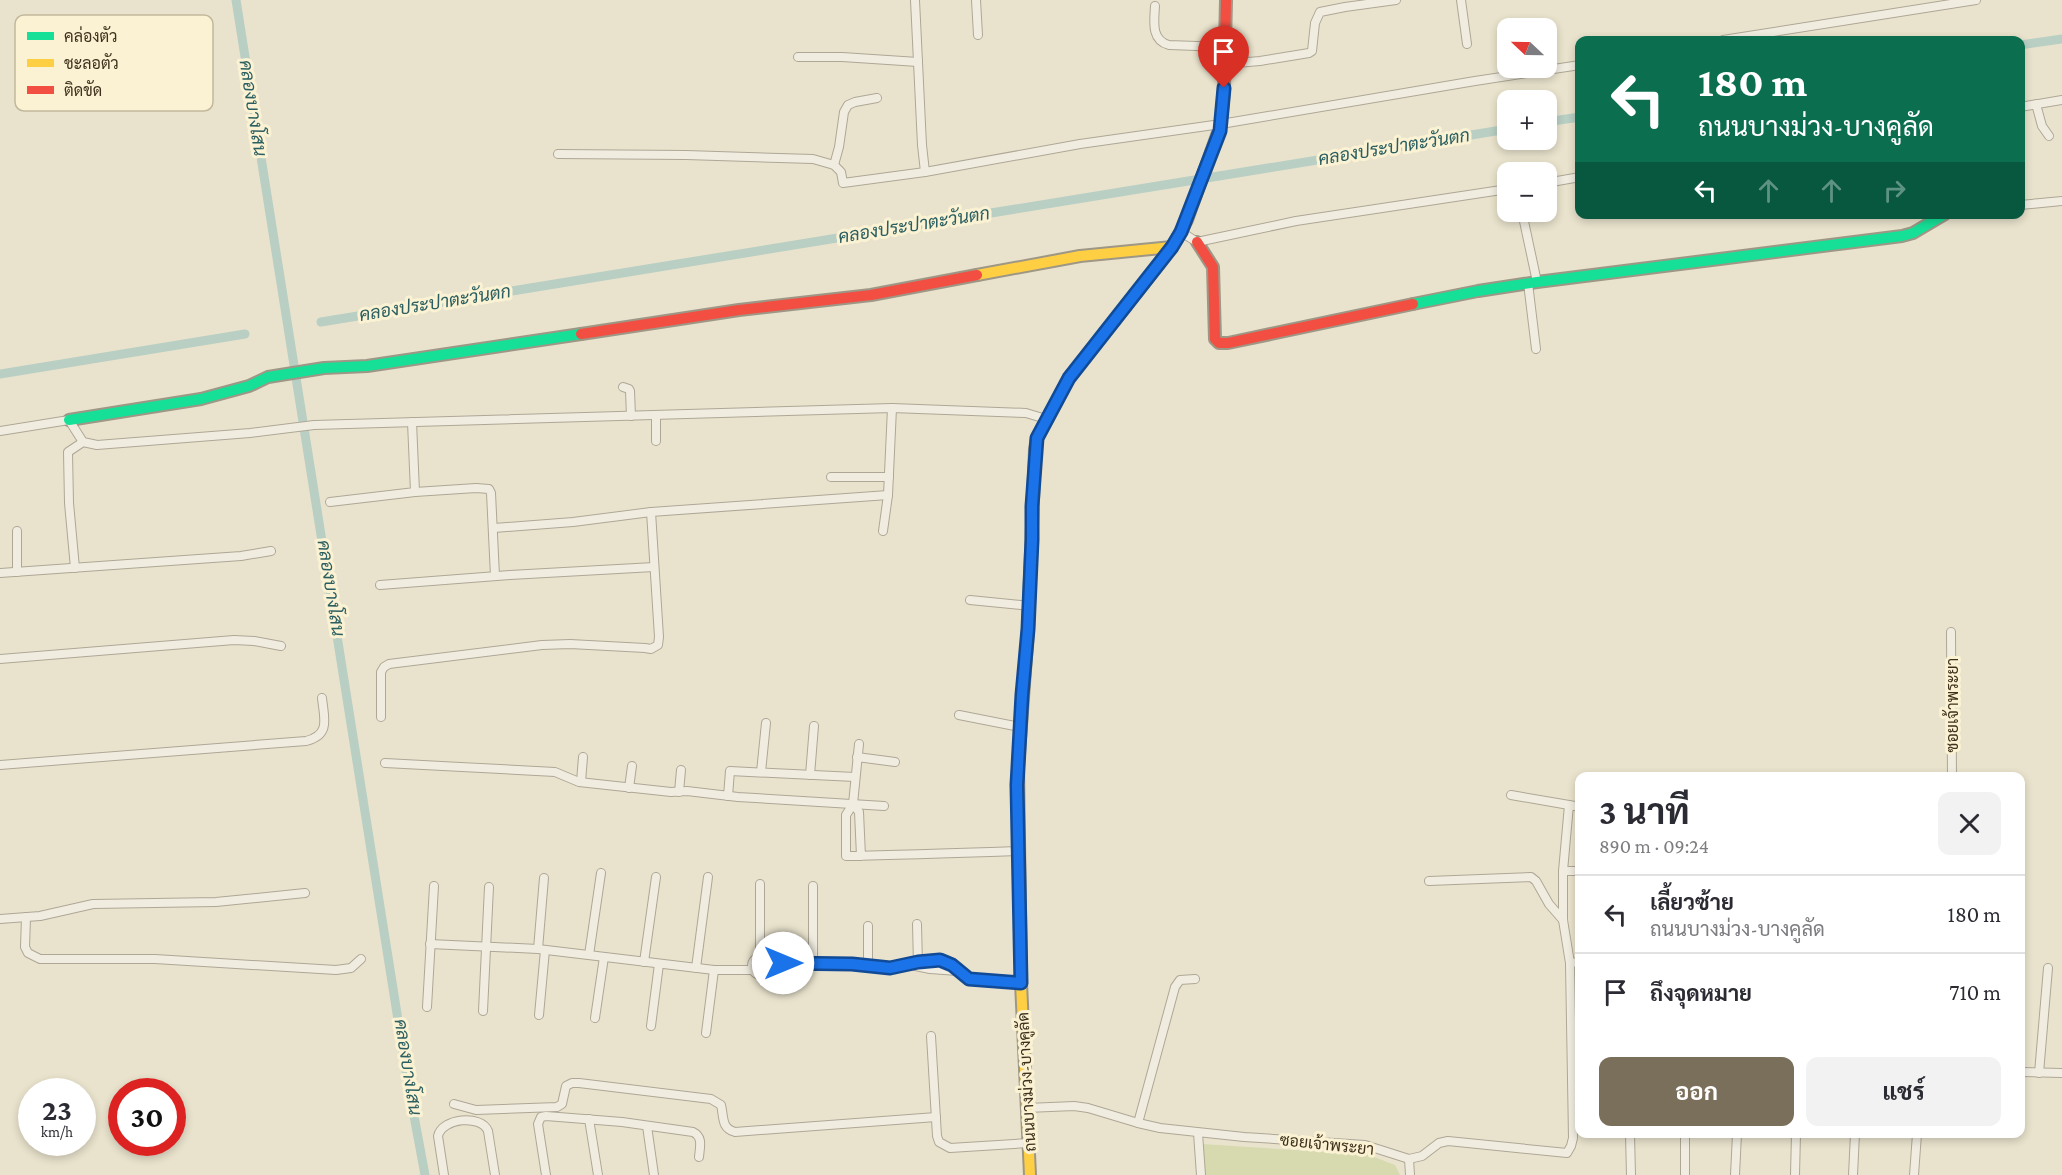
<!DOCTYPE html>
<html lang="th">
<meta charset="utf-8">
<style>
:root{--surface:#fff;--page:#f2f2f3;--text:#2b2b33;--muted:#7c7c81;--line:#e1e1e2;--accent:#7a6f5a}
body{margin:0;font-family:"Crimson Pro",Sarabun,serif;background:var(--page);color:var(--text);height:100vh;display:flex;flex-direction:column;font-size:22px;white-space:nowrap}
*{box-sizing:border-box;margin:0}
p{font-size:20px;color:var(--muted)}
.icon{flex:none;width:33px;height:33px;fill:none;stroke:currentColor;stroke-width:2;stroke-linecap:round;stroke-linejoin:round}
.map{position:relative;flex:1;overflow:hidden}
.side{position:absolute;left:1575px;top:772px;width:450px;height:366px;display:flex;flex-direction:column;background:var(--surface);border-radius:12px;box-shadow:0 3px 9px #0003}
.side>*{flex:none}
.top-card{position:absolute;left:1575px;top:36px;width:450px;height:183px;border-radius:12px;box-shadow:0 3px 9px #0003;background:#0b6e4f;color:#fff;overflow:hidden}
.needle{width:39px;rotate:292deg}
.fabs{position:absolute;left:1497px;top:18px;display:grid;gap:12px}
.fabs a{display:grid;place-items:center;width:60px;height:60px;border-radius:12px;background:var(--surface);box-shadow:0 3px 9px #0003;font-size:30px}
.speed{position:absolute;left:18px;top:1078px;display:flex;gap:12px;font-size:30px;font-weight:700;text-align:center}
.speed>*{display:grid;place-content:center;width:78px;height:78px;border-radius:50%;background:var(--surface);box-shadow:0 3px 9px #0003;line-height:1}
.speed small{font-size:15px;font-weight:400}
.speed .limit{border:9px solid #d22;background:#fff;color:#111}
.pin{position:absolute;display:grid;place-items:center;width:51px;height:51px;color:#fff;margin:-62px -26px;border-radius:50% 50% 50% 0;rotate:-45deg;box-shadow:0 0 6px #0007}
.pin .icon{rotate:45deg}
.me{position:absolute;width:66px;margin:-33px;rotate:90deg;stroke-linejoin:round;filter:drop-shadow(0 0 4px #0008)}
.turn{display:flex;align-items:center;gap:21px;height:126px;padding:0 24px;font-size:27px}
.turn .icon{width:78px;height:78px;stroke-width:2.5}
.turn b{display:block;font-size:42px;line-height:51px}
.lanes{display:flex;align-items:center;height:57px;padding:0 24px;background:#0003;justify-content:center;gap:30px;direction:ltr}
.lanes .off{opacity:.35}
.round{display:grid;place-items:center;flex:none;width:63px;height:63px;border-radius:12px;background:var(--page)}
.overview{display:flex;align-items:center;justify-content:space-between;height:102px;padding:0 24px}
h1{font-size:36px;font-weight:700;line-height:45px}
.primary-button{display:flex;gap:12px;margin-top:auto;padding:12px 24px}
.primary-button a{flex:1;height:69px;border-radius:12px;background:var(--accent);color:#fff;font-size:24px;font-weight:700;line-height:69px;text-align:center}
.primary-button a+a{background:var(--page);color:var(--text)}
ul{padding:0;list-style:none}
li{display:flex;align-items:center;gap:18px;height:78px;padding:0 24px;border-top:2px solid var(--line)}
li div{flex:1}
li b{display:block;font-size:22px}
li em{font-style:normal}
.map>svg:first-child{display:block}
</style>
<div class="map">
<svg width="2062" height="1175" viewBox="0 0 2062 1175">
<rect width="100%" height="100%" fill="#e9e3cd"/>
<!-- green -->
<polygon fill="#d6daae" points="1202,1144 1369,1155 1395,1165 1400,1175 1205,1175"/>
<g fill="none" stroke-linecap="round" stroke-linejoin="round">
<!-- canal -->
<g stroke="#b9cfc3" stroke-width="9">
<polyline points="236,0 409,1089 425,1175"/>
<polyline points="2020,45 2062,39"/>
<polyline points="1546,122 1580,117"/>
<polyline points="321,322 1508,129"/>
<polyline points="0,374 245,334"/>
</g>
<!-- street casing -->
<g stroke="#aea796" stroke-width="10">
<g id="street">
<polyline points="915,0 922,145 925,172 1080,144 1221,124 1475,81 1580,65"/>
<polyline points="976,0 978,35"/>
<polyline points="1461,0 1467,44"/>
<path d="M1155 6C1154 22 1151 40 1169 45L1224 47"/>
<polyline points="1723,40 1976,0"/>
<polyline points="798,57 842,57 918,62"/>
<polyline points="1224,64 1260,61 1309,53 1312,51 1315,23 1320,12 1345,7 1396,0"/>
<polyline points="2036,104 2042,126 2049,136"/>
<polyline points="2020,107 2062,100"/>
<polyline points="558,154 686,155 813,159 834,165 841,172 843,183 925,172"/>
<polyline points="834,165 839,147 844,112 848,105 855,102 877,98"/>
<polyline points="1546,183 1580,177"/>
<polyline points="2020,205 2062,201"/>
<polyline points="1522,212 1537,282"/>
<polyline points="1181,232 1197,242 1296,221 1508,189"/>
<polyline points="1528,283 1536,349"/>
<polyline points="623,387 629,389 630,391 631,416"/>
<polyline points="656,415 656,441"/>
<polyline points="0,431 69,420 83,442 97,445 250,433 314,425 892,408 1026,413 1046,419"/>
<polyline points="831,477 889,477"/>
<polyline points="415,492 476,488 489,489 491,493 495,576"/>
<polyline points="330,502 415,492 412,422"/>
<polyline points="494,528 573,522 651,512 888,495"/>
<polyline points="883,531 888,495 892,408"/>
<polyline points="75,568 69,503 68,452 83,442"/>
<polyline points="17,572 17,531"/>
<polyline points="0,573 241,556 271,551"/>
<polyline points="380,585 510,575 654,567"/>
<polyline points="970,600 1030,606"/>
<polyline points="1951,632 1952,777"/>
<polyline points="0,659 234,640 254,641 281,646"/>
<polyline points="959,715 1020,727"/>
<polyline points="381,717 381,672 384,667 389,664 542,645 570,644 645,648 651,649 658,645 659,637 651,512"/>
<polyline points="857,757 895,762"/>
<polyline points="385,763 555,772 579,782 671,792 687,791 738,797 884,806"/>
<path d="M0 765 306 741C331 735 324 718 322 698"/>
<polyline points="761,772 766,723"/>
<polyline points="810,775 814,726"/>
<polyline points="581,782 583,757"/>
<polyline points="629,788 632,766"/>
<polyline points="679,792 681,770"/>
<polyline points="1511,795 1569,805"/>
<polyline points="728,796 730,771 855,777"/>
<polyline points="853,804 859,744"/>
<path d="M861 856 859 812 853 804 846 815V856C903 855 961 853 1018 851"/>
<polyline points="1563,871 1580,871"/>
<polyline points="1429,881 1531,877 1536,881 1549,904 1563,920"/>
<polyline points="813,886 813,964"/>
<polyline points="26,917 25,947 28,953 40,959 155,959 336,970 351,968 361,959"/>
<polyline points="0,919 40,916 93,904 216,902 305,893"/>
<polyline points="917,924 918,965"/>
<polyline points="430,944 538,949 714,970 753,970"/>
<polyline points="538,949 544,878"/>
<polyline points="589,955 601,873"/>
<circle cx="761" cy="966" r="9"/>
<polyline points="760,957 760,884"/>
<polyline points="644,962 656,877"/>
<polyline points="770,963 852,964 890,967 918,962 940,960 952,965 969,979 1021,983"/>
<polyline points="1570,963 1563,920 1563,871 1569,805 1580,807"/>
<polyline points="911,965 930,969 958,971"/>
<polyline points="868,966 868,926"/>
<polyline points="696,968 708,877"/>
<polyline points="427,1007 434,886"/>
<polyline points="483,1011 489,887"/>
<polyline points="539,1015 545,950"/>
<polyline points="595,1018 604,957"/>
<polyline points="651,1026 659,964"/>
<polyline points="706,1033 714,970"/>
<polyline points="931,1036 937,1136 939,1142 950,1148 1028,1143"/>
<polyline points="2020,1072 2062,1073"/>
<polyline points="2039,1073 2048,968"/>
<path d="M454 1104 476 1110 557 1107 562 1104 566 1086 572 1083H579L711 1099 721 1105C724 1117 721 1128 735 1132L936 1117"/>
<polyline points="1027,1108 1074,1106 1088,1108 1138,1123 1160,1128 1244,1137 1365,1145 1409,1159 1422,1156 1439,1143 1448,1141 1567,1153 1571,1146 1573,1138 1570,963 1580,962"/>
<polyline points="589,1119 598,1175"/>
<polyline points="1138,1123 1175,987 1180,980 1195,979"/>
<polyline points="647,1126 654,1175"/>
<polyline points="1198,1133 1201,1175"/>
<polyline points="1630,1134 1631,1175"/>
<polyline points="1409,1159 1410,1175"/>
<path d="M444 1175 438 1136C442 1118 481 1114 488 1131L495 1175"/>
<path d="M546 1175 538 1124 541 1117 546 1116 622 1122 693 1132C703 1137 700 1146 699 1157"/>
<polyline points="1685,1175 1685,1134"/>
<polyline points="1735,1175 1737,1134"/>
<polyline points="1795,1175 1796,1134"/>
<polyline points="1853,1175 1855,1134"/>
<polyline points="1914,1175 1917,1134"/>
</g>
</g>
<!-- fast casing -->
<g stroke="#9e9786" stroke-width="14">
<g id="fast">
<polyline points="1413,304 1478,291 1537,282 1902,236 1913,233 1945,214"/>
<polyline points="69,420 201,399 249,386 268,377 324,368 367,366 581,334"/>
<polyline points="1018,767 1028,629 1035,449 1037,438 1069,378 1103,335"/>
</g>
</g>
<!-- slow casing -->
<g stroke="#9e9786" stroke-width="14">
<g id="slow">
<polyline points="977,275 1080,256 1172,247"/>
<polyline points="1018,767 1021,983 1030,1175"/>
</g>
</g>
<!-- jam casing -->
<g stroke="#9e9786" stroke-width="14">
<g id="jam">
<polyline points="1197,242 1213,267 1215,339 1219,343 1228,343 1413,304"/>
<polyline points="581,334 739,310 871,295 977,275"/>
<polyline points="1103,335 1172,247 1187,220 1221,124 1224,88 1226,0"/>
</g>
</g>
<!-- street -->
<use href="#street" stroke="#f0ece0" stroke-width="8"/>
<!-- fast -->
<use href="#fast" stroke="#16e098" stroke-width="10"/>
<!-- slow -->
<use href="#slow" stroke="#ffcf43" stroke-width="10"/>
<!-- jam -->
<use href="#jam" stroke="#f24e42" stroke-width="10"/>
</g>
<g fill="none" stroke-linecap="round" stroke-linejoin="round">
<!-- route casing -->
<g stroke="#114b97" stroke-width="15">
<polyline id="route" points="783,963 852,964 890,968 918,962 940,960 952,965 969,979 1021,983 1017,785 1022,695 1028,629 1032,540 1032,506 1037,438 1069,378 1172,247 1181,232 1220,131 1224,88"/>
</g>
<!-- route -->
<use href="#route" stroke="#1a73e8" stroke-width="10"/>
</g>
<g text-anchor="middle" stroke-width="6" stroke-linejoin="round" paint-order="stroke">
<!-- street labels -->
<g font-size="16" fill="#3e301c" stroke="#faf2d3">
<text transform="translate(1952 705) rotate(-90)" y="6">ซอยเจ้าพระยา</text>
<text transform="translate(1026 1082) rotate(-93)" y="6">ถนนบางม่วง-บางคูลัด</text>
<text transform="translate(1327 1144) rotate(6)" y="6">ซอยเจ้าพระยา</text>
</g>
<!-- water labels -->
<g font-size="18" font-style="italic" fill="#2a5e60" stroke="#faf2d3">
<text transform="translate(253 108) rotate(81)" y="6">คลองบางโสน</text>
<text transform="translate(1394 147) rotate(-9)" y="6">คลองประปาตะวันตก</text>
<text transform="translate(914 225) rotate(-9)" y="6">คลองประปาตะวันตก</text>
<text transform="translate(435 303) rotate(-9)" y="6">คลองประปาตะวันตก</text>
<text transform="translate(331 588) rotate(81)" y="6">คลองบางโสน</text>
<text transform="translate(408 1067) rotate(81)" y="6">คลองบางโสน</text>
</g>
</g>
<!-- legend -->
<rect x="15" y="15" width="198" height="96" rx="9" fill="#faf2d3" stroke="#c2b89c" stroke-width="1.5"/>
<rect x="27" y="32" width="27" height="8" fill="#16e098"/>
<rect x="27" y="59" width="27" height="8" fill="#ffcf43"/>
<rect x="27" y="86" width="27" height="8" fill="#f24e42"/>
<g font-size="16" fill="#3e301c">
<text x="64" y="42">คล่องตัว</text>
<text x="64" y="69">ชะลอตัว</text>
<text x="64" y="96">ติดขัด</text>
</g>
</svg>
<div class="fabs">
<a><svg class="needle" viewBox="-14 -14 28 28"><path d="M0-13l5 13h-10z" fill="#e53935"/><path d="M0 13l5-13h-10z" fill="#7c7c81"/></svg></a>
<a>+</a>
<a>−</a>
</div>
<div class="speed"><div>23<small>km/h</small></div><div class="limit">30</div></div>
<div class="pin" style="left:1224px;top:88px;background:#d93025"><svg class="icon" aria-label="arrive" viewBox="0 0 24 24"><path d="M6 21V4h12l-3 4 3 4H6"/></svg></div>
<svg class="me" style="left:783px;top:963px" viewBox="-20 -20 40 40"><circle r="19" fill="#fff"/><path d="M0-13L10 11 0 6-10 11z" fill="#1a73e8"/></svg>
<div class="top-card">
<div class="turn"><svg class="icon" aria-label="left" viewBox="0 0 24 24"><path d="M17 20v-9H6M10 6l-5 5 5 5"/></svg><div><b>180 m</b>ถนนบางม่วง-บางคูลัด</div></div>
<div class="lanes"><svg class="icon" aria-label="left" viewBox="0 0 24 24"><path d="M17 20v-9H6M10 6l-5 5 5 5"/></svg><svg class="icon off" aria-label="ahead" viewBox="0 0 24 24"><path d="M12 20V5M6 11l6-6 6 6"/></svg><svg class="icon off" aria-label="ahead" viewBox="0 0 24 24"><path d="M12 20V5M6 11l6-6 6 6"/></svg><svg class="icon off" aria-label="right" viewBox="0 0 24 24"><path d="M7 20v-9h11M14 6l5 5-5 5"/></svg></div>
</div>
<section class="side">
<div class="overview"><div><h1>3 นาที</h1><p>890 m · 09:24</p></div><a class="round"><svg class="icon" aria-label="close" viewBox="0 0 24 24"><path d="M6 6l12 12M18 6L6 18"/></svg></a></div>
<ul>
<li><svg class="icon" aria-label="left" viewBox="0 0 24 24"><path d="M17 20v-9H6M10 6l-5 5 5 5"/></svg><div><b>เลี้ยวซ้าย</b><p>ถนนบางม่วง-บางคูลัด</p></div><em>180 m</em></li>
<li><svg class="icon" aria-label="arrive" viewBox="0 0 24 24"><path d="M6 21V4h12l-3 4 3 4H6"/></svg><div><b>ถึงจุดหมาย</b></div><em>710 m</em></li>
</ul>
<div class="primary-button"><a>ออก</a><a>แชร์</a></div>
</section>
</div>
